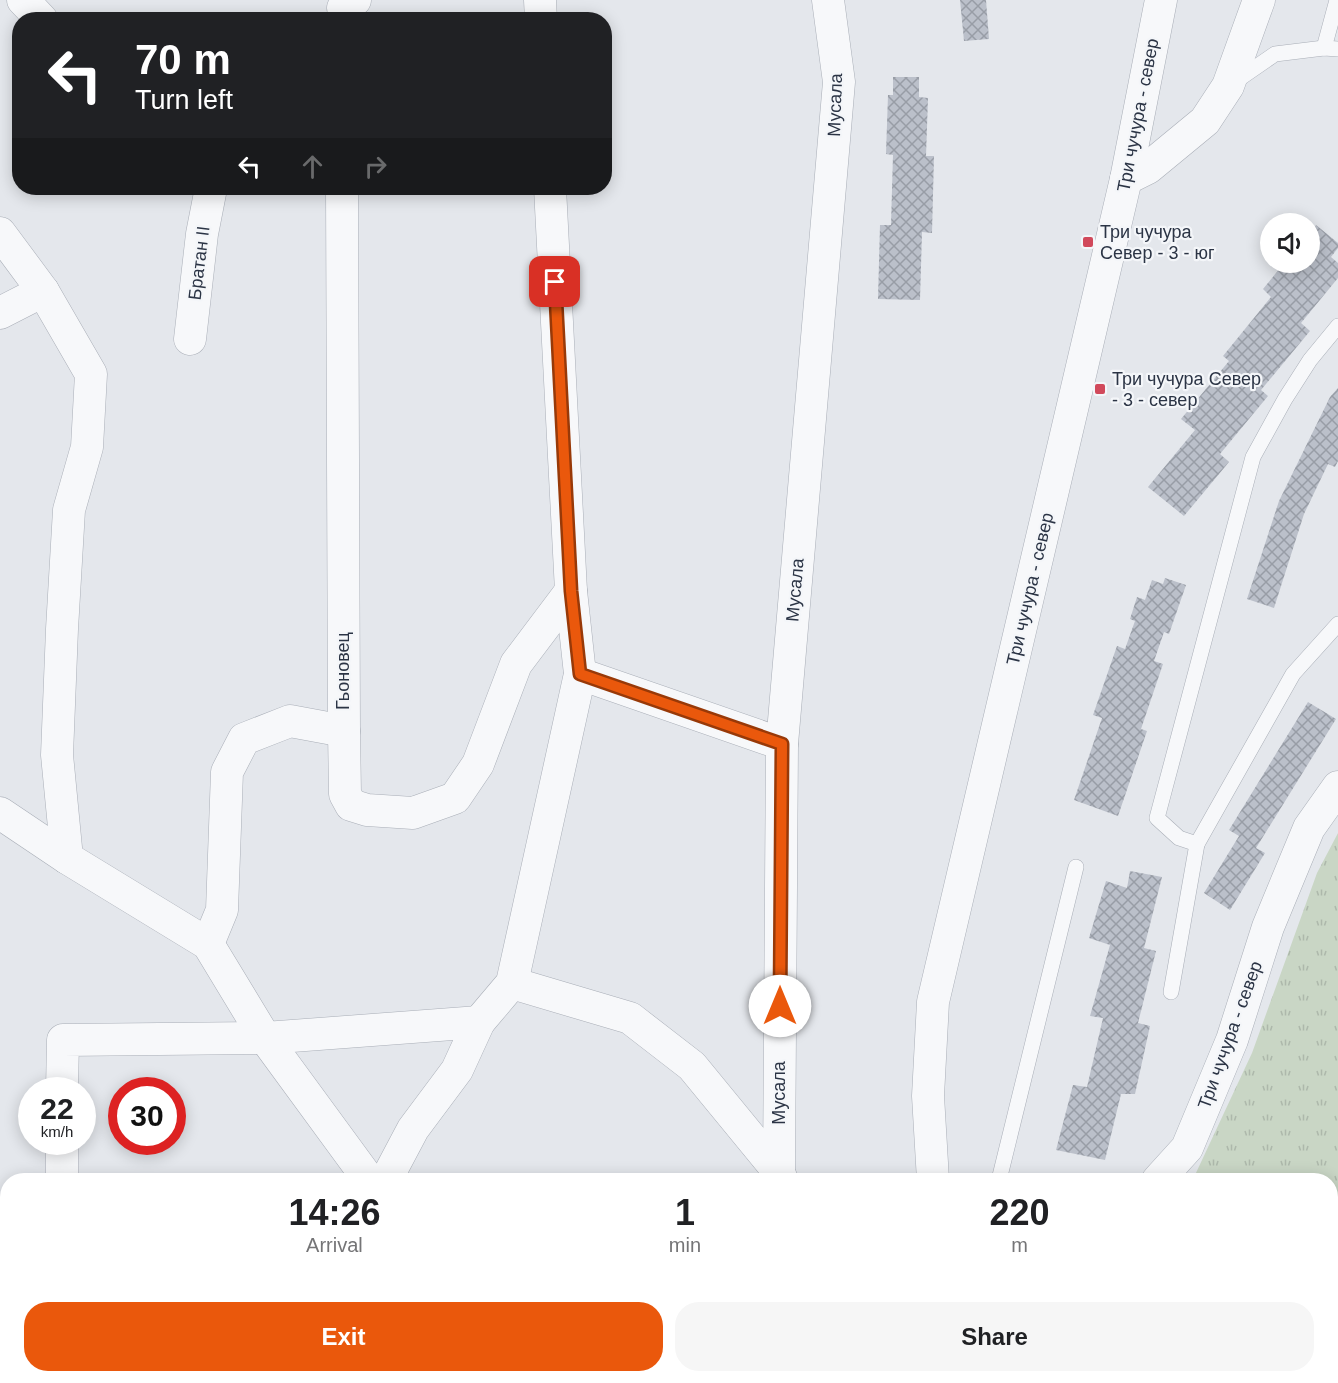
<!DOCTYPE html>
<meta charset="utf-8">
<style>
:root{--surface:#fff;--page:#f6f6f6;--text:#202124;--muted:#757577;--accent:#ea580c}
body{margin:0;font-family:Arial,sans-serif;background:var(--page);color:var(--text);height:100vh;display:flex;flex-direction:column;font-size:22px;white-space:nowrap}
*{box-sizing:border-box;margin:0}
p{font-size:20px;color:var(--muted)}
.icon{flex:none;width:33px;height:33px;fill:none;stroke:currentColor;stroke-width:2;stroke-linecap:round;stroke-linejoin:round}
.map{position:relative;flex:1;overflow:hidden}
.sheet{position:absolute;left:0px;top:1173px;width:1338px;height:210px;display:flex;flex-direction:column;background:var(--surface);border-radius:24px 24px 0 0;box-shadow:0 3px 15px #0003}
.sheet>*{flex:none}
.top-card{position:absolute;left:12px;top:12px;width:600px;height:183px;border-radius:24px;box-shadow:0 3px 15px #0003;background:#202124;color:#fff;overflow:hidden}
.tools{position:absolute;left:1260px;top:213px;display:grid;gap:12px}
.tools a{display:grid;place-items:center;width:60px;height:60px;border-radius:50%;background:var(--surface);box-shadow:0 3px 15px #0003;font-size:30px}
.speed{position:absolute;left:18px;top:1077px;display:flex;gap:12px;font-size:30px;font-weight:700;text-align:center}
.speed>*{display:grid;place-content:center;width:78px;height:78px;border-radius:50%;background:var(--surface);box-shadow:0 3px 15px #0003;line-height:1}
.speed small{font-size:15px;font-weight:400}
.speed .limit{border:9px solid #d22;background:#fff;color:#111}
.pin{position:absolute;display:grid;place-items:center;width:51px;height:51px;color:#fff;margin:-26px;border-radius:12px;box-shadow:0 3px 9px #0006}
.me{position:absolute;width:66px;margin:-33px;rotate:0deg;stroke-linejoin:round;filter:drop-shadow(0 0 4px #0008)}
.turn{display:flex;align-items:center;gap:21px;height:126px;padding:0 24px;font-size:27px}
.turn .icon{width:78px;height:78px;stroke-width:2.5}
.turn b{display:block;font-size:42px;line-height:51px}
.lanes{display:flex;align-items:center;height:57px;padding:0 24px;background:#0003;justify-content:center;gap:30px;direction:ltr}
.lanes .off{opacity:.35}
.eta{display:flex;justify-content:space-evenly;align-items:center;height:102px;text-align:center}
.eta b{font-size:36px;font-weight:700;line-height:42px}
.cta{display:flex;gap:12px;margin-top:auto;padding:12px 24px}
.cta a{flex:1;height:69px;border-radius:24px;background:var(--accent);color:#fff;font-size:24px;font-weight:700;line-height:69px;text-align:center}
.cta a+a{background:var(--page);color:var(--text)}
.map>svg:first-child{display:block}
</style>
<div class="map">
<svg width="1338" height="1383" viewBox="0 0 1338 1383">
<defs>
<pattern id="park-tufts" width="24" height="20" patternUnits="userSpaceOnUse" patternTransform="scale(1.5)"><rect width="24" height="20" fill="#c9d6c5"/><path d="M3 7l-1-3M5 7V3M7 7l1-3M15 17l-1-3M17 17v-4M19 17l1-3" fill="none" stroke="#adb8ab"/></pattern>
<pattern id="building-cross-hatch" width="8" height="8" patternUnits="userSpaceOnUse" patternTransform="scale(1.5)"><rect width="8" height="8" fill="#bbc0ca"/><path d="M0 0l8 8M0 8l8-8" fill="none" stroke="#989da6"/></pattern>
</defs>
<rect width="100%" height="100%" fill="#e4e7ec"/>
<!-- park -->
<polygon fill="url(#park-tufts)" points="1338,833 1338,1383 1042,1383 1039,1376 1330,1376 1330,1180 1190,1180 1195,1175 1252,1053 1317,873"/>
<!-- building -->
<g fill="url(#building-cross-hatch)">
<polygon points="960,0 986,0 989,39 964,41"/>
<polygon points="893,77 919,77 919,97 928,98 926,156 934,156 932,233 922,232 920,300 878,299 880,225 891,225 893,155 886,154 888,95 893,95"/>
<polygon points="1316,225 1338,243 1338,248 1331,257 1338,263 1338,278 1301,323 1310,331 1261,390 1268,396 1220,454 1229,462 1184,516 1148,487 1195,430 1181,419 1229,361 1223,356 1271,297 1263,289 1285,262 1310,262 1310,233"/>
<polygon points="1338,388 1338,461 1335,467 1328,464 1304,514 1274,608 1247,599 1279,501 1330,397"/>
<polygon points="1165,578 1186,585 1169,634 1164,632 1154,661 1163,664 1141,729 1147,731 1118,816 1074,800 1102,718 1093,715 1117,646 1125,649 1135,621 1130,619 1137,597 1145,600 1152,580 1163,584"/>
<polygon points="1308,702 1336,719 1256,848 1265,853 1230,910 1204,893 1239,836 1229,830"/>
<polygon points="1130,871 1162,877 1144,948 1156,951 1138,1023 1150,1026 1135,1094 1121,1094 1105,1160 1056,1150 1073,1085 1087,1087 1103,1018 1090,1016 1110,945 1089,938 1106,881 1127,888"/>
</g>
<g fill="none" stroke-linecap="round" stroke-linejoin="round">
<!-- service casing -->
<g stroke="#a9aeb7" stroke-width="16">
<g id="service">
<polyline points="1324,48 1337,0"/>
<polyline points="1233,83 1275,54 1324,48 1338,49"/>
<polyline points="1338,326 1310,360 1285,399 1253,457 1157,818 1179,838 1197,844 1293,674 1338,624"/>
<polyline points="1171,992 1197,844"/>
<polyline points="999,1180 1076,867"/>
</g>
</g>
<!-- minor casing -->
<g stroke="#a9aeb7" stroke-width="33">
<g id="minor">
<polyline points="23,0 42,20"/>
<polyline points="540,0 541,20"/>
<polyline points="343,8 355,0"/>
<polyline points="1126,179 1148,168 1205,121 1228,86 1259,0"/>
<polyline points="342,188 344,731 345,794 351,805 367,810 413,813 455,798 478,764 516,664 571,591"/>
<polyline points="0,233 43,291 91,374 87,447 69,510 62,629 57,755 67,858"/>
<polyline points="0,313 43,291"/>
<polyline points="190,339 202,234 211,188"/>
<polyline points="580,674 782,744"/>
<polyline points="0,813 67,858 208,944 265,1038 369,1180"/>
<polyline points="208,944 222,910 227,772 244,739 290,721 344,731"/>
<polyline points="512,983 630,1018 692,1066 779,1172"/>
<polyline points="62,1090 63,1040 265,1038 479,1022"/>
<polyline points="62,1180 62,1142"/>
<polyline points="386,1180 413,1129 457,1070 479,1022 512,983 580,674 571,591 550,188"/>
<polyline points="782,1180 779,1172 782,744 839,82 828,0"/>
<polyline points="933,1180 928,1096 933,1002 1126,179 1161,0"/>
<polyline points="1158,1180 1187,1148 1232,1040 1268,927 1309,828 1338,787"/>
<polyline points="91,1383 106,1376"/>
<polyline points="790,1383 791,1376"/>
</g>
</g>
<!-- path -->
<g stroke="#c2c5cb" stroke-width="4" stroke-dasharray="4.5 4.5" stroke-linecap="butt">
<polyline points="1330,1318 1338,1278"/>
<polyline points="1021,1376 1024,1383"/>
<polyline points="297,1383 298,1376"/>
<polyline points="1318,1383 1320,1376"/>
</g>
<!-- service -->
<use href="#service" stroke="#f7f8fa" stroke-width="15"/>
<!-- minor -->
<use href="#minor" stroke="#f7f8fa" stroke-width="32"/>
</g>
<g fill="none" stroke-linecap="round" stroke-linejoin="round">
<!-- route casing -->
<g stroke="#983908" stroke-width="15">
<polyline id="route" points="555,282 571,591 580,674 782,744 780,1006"/>
</g>
<!-- route -->
<use href="#route" stroke="#ea580c" stroke-width="10"/>
</g>
<!-- markers -->
<g fill="#d1495b" stroke="#f4f6f9" stroke-width="2">
<rect x="1082" y="236" width="12" height="12" rx="3"/>
<rect x="1094" y="383" width="12" height="12" rx="3"/>
</g>
<g text-anchor="middle" stroke-width="4.5" stroke-linejoin="round" paint-order="stroke">
<!-- street labels -->
<g font-size="18" fill="#2b3445" stroke="#f4f6f9">
<text transform="translate(835 105) rotate(-88)" y="6">Мусала</text>
<text transform="translate(1138 115) rotate(-79)" y="6">Три чучура - север</text>
<text transform="translate(199 263) rotate(-83)" y="6">Братан ІІ</text>
<text transform="translate(1030 589) rotate(-77)" y="6">Три чучура - север</text>
<text transform="translate(795 590) rotate(-85)" y="6">Мусала</text>
<text transform="translate(343 671) rotate(-90)" y="6">Гьоновец</text>
<text transform="translate(1230 1035) rotate(-70)" y="6">Три чучура - север</text>
<text transform="translate(779 1093) rotate(-90)" y="6">Мусала</text>
</g>
<!-- poi labels -->
<g font-size="18" fill="#2b3445" stroke="#f4f6f9" text-anchor="start">
<text x="1100" y="238">Три чучура<tspan x="1100" dy="21">Север - 3 - юг</tspan></text>
<text x="1112" y="385">Три чучура Север<tspan x="1112" dy="21">- 3 - север</tspan></text>
</g>
</g>
</svg>
<div class="tools">
<a><svg class="icon" aria-label="sound" viewBox="0 0 24 24"><path d="M4 9h4l5-4v14l-5-4H4zM17 9q2 3 0 6"/></svg></a>
</div>
<div class="speed"><div>22<small>km/h</small></div><div class="limit">30</div></div>
<div class="pin" style="left:555px;top:282px;background:#d93025"><svg class="icon" aria-label="arrive" viewBox="0 0 24 24"><path d="M6 21V4h12l-3 4 3 4H6"/></svg></div>
<svg class="me" style="left:780px;top:1006px" viewBox="-20 -20 40 40"><circle r="19" fill="#fff"/><path d="M0-13L10 11 0 6-10 11z" fill="#ea580c"/></svg>
<div class="top-card">
<div class="turn"><svg class="icon" aria-label="left" viewBox="0 0 24 24"><path d="M17 20v-9H6M10 6l-5 5 5 5"/></svg><div><b>70 m</b>Turn left</div></div>
<div class="lanes"><svg class="icon" aria-label="left" viewBox="0 0 24 24"><path d="M17 20v-9H6M10 6l-5 5 5 5"/></svg><svg class="icon off" aria-label="ahead" viewBox="0 0 24 24"><path d="M12 20V5M6 11l6-6 6 6"/></svg><svg class="icon off" aria-label="right" viewBox="0 0 24 24"><path d="M7 20v-9h11M14 6l5 5-5 5"/></svg></div>
</div>
<section class="sheet">
<div class="eta">
<div><b>14:26</b><p>Arrival</p></div>
<div><b>1</b><p>min</p></div>
<div><b>220</b><p>m</p></div>
</div>
<div class="cta"><a>Exit</a><a>Share</a></div>
</section>
</div>
